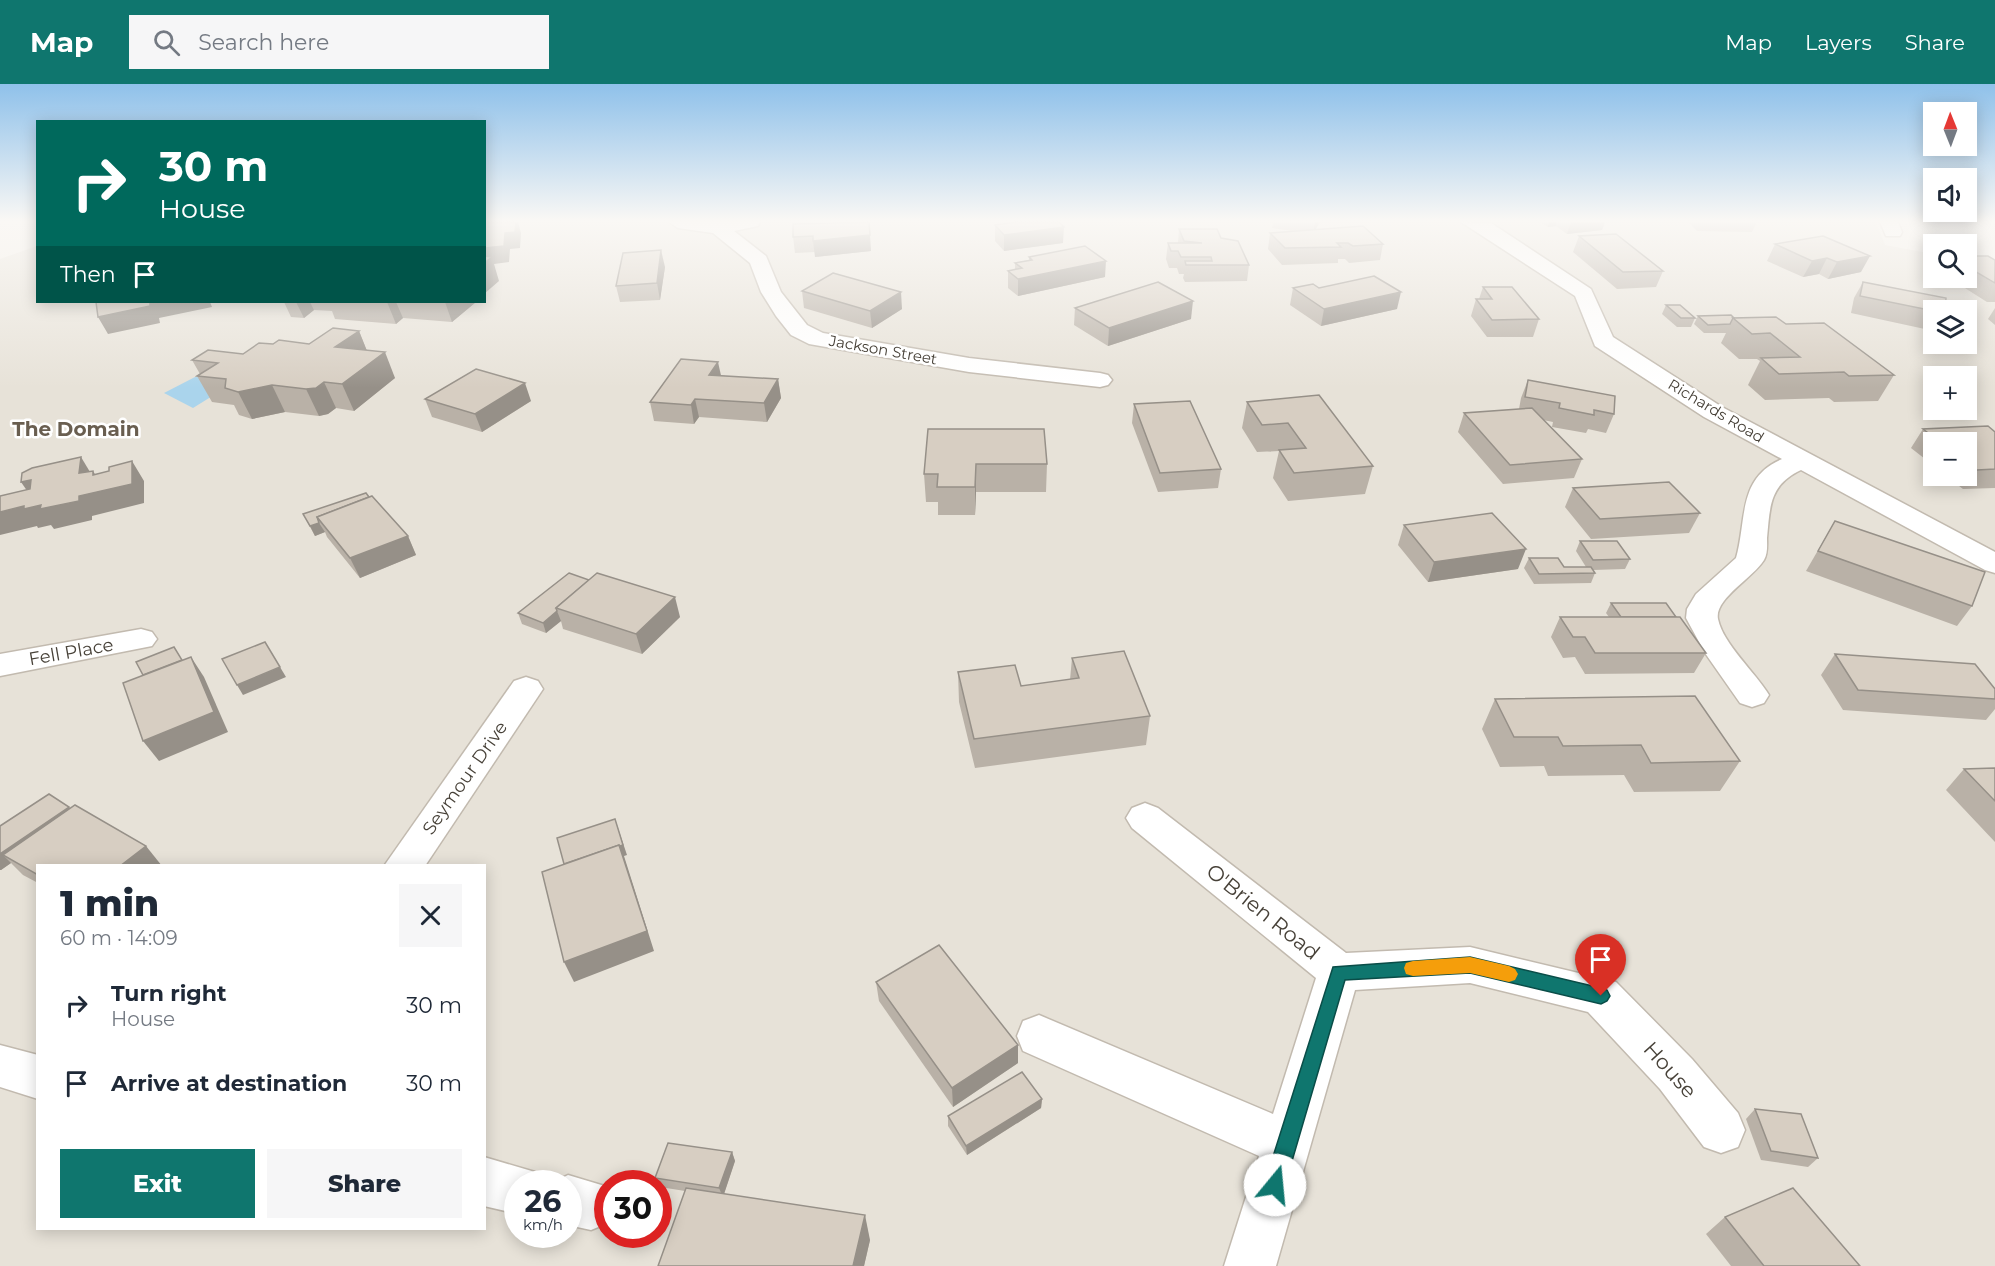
<!DOCTYPE html>
<meta charset="utf-8">
<style>
:root{--surface:#fff;--page:#f6f6f7;--text:#1f2937;--muted:#747a83;--accent:#0f766e}
body{margin:0;font-family:Montserrat,sans-serif;background:var(--page);color:var(--text);height:100vh;display:flex;flex-direction:column;font-size:22px;white-space:nowrap}
*{box-sizing:border-box;margin:0}
p{font-size:20px;color:var(--muted)}
.icon{flex:none;width:33px;height:33px;fill:none;stroke:currentColor;stroke-width:2;stroke-linecap:round;stroke-linejoin:round}
.map{position:relative;flex:1;overflow:hidden}
.details{position:absolute;left:36px;top:780px;width:450px;height:366px;display:flex;flex-direction:column;background:var(--surface);border-radius:0px;box-shadow:0 3px 15px #0003}
.details>*{flex:none}
.banner{position:absolute;left:36px;top:36px;width:450px;height:183px;border-radius:0px;box-shadow:0 3px 15px #0003;background:#00695c;color:#fff;overflow:hidden}
.needle{width:39px;rotate:359deg}
.buttons{position:absolute;left:1923px;top:18px;display:grid;gap:12px}
.buttons a{display:grid;place-items:center;width:54px;height:54px;border-radius:0px;background:var(--surface);box-shadow:0 3px 15px #0003;font-size:30px}
.speed{position:absolute;left:504px;top:1086px;display:flex;gap:12px;font-size:30px;font-weight:700;text-align:center}
.speed>*{display:grid;place-content:center;width:78px;height:78px;border-radius:50%;background:var(--surface);box-shadow:0 3px 15px #0003;line-height:1}
.speed small{font-size:15px;font-weight:400}
.speed .limit{border:9px solid #d22;background:#fff;color:#111}
.pin{position:absolute;display:grid;place-items:center;width:51px;height:51px;color:#fff;margin:-62px -26px;border-radius:50% 50% 50% 0;rotate:-45deg;box-shadow:0 0 6px #0007}
.pin .icon{rotate:45deg}
.me{position:absolute;width:66px;margin:-33px;rotate:17deg;stroke-linejoin:round;filter:drop-shadow(0 0 4px #0008)}
.turn{display:flex;align-items:center;gap:21px;height:126px;padding:0 24px;font-size:27px}
.turn .icon{width:78px;height:78px;stroke-width:2.5}
.turn b{display:block;font-size:42px;line-height:51px}
.then{display:flex;align-items:center;height:57px;padding:0 24px;background:#0003;gap:12px;font-size:22px}
.round{display:grid;place-items:center;flex:none;width:63px;height:63px;border-radius:0px;background:var(--page)}
.overview{display:flex;align-items:center;justify-content:space-between;height:102px;padding:0 24px}
h1{font-size:36px;font-weight:800;line-height:45px}
.action{display:flex;gap:12px;margin-top:auto;padding:12px 24px}
.action a{flex:1;height:69px;border-radius:0px;background:var(--accent);color:#fff;font-size:24px;font-weight:800;line-height:69px;text-align:center}
.action a+a{background:var(--page);color:var(--text)}
ul{padding:0;list-style:none}
li{display:flex;align-items:center;gap:18px;height:78px;padding:0 24px}
li div{flex:1}
li b{display:block;font-size:22px}
li em{font-style:normal}
header{display:flex;align-items:center;gap:36px;box-sizing:border-box;height:84px;padding:0 30px;background:var(--accent);color:#fff}
header strong{font-size:28px}
nav{display:flex;gap:33px;margin-inline-start:auto;font-size:21px}
.search{width:420px;height:54px;background:var(--page);display:flex;align-items:center;gap:15px;box-sizing:border-box;padding:0 21px;border-radius:0px;color:var(--muted);font-size:22px}
.map>svg:first-child{display:block}
</style>
<header>
<strong>Map</strong>
<div class="search"><svg class="icon" aria-label="search" viewBox="0 0 24 24"><circle cx="10" cy="10" r="6"/><path d="M15 15l6 6"/></svg>Search here</div>
<nav><a>Map</a><a>Layers</a><a>Share</a></nav>
</header>
<div class="map">
<svg width="1995" height="1182" viewBox="0 0 1995 1182">
<rect width="100%" height="100%" fill="#f4f0e9"/>
<!-- residential -->
<path fill="#e7e2d8" fill-rule="evenodd" d="M485 138H1876L1885 161 1933 170 1934 194H1966L1995 182V1182H0V175L37 162 38 218H484ZM1934 226H1966V260H1934ZM1934 292H1966V326H1934ZM1934 358H1966V392H1934ZM38 782H484V1144H38ZM518 1100H568V1150H518ZM608 1100H658V1150H608Z"/>
<!-- water -->
<polygon fill="#aad4ec" points="195,293 213,294 222,306 193,324 164,309"/>
<g fill="none" stroke-linecap="round" stroke-linejoin="round">
<!-- minor casing -->
<g stroke="#c2baaf" stroke-width="3">
<g id="minor">
<polygon points="669,138 760,138 758,142 734,147 766,172 781,208 792,222 807,241 823,249 969,274 1100,289 1108,291 1112,296 1108,301 1100,303 969,288 809,260 791,251 776,232 761,208 750,179 713,149 678,144"/>
<path d="M1461 138 1491 139 1591 205 1613 253 1722 323 1995 468V489L1985 486 1801 386 1797 388C1769 403 1770 424 1767 454 1767 461 1768 469 1764 476 1753 494 1714 515 1718 535 1723 560 1756 589 1769 611L1764 619 1752 623 1740 619 1705 569 1686 534 1687 525 1696 510 1736 474C1747 436 1737 394 1782 375L1704 333 1595 262 1575 212Z"/>
<polygon points="1880,138 1898,138 1902,148 1900,152 1886,152"/>
<polygon points="141,545 152,548 157,555 152,562 0,592 0,570"/>
<polygon points="526,593 538,597 543,605 425,782 384,782 514,597"/>
<polygon points="1145,719 1158,724 1346,869 1470,863 1616,898 1692,975 1738,1029 1745,1046 1738,1063 1721,1069 1704,1063 1660,1005 1588,928 1470,899 1355,906 1276,1182 1224,1182 1259,1072 1023,967 1017,952 1023,937 1039,931 1273,1030 1316,894 1132,744 1126,734 1132,724"/>
<polygon points="0,961 38,971 38,1015 0,1003"/>
<polygon points="484,1073 535,1088 540,1100 518,1100 518,1130 484,1122"/>
<polygon points="568,1091 608,1103 608,1139 591,1146 568,1141 568,1100 550,1100"/>
</g>
</g>
<!-- minor -->
<use href="#minor" fill="#fff" fill-rule="evenodd"/>
</g>
<!-- wall -->
<g fill="#b9b1a7">
<polygon points="1005,138 1059,138 1063,159 1004,167 995,157 995,141 1005,140"/>
<polygon points="1273,138 1320,138 1315,145 1383,160 1380,176 1349,179 1345,175 1338,175 1338,179 1282,181 1268,165 1270,149 1292,147 1272,144"/>
<polygon points="1540,138 1605,138 1602,146 1567,150 1556,142 1548,143"/>
<polygon points="1688,138 1757,138 1752,148 1697,147"/>
<polygon points="793,140 871,167 815,173 815,168 795,169 793,153"/>
<polygon points="1179,145 1221,154 1249,181 1247,197 1185,198 1183,194 1184,190 1179,190 1177,184 1169,184 1166,175 1168,159 1178,159"/>
<polygon points="1579,152 1663,187 1656,203 1617,205 1573,168"/>
<polygon points="1823,152 1861,188 1828,195 1819,190 1803,193 1767,177 1775,160"/>
<polygon points="1966,172 1995,176 1995,218 1987,218 1949,194 1966,194"/>
<polygon points="1029,173 1105,193 1018,212 1008,204 1008,187 1015,186 1015,179 1029,176"/>
<polygon points="665,183 660,216 620,218 616,202"/>
<polygon points="1863,198 1934,226 1934,247 1851,229 1854,214"/>
<polygon points="1483,203 1539,235 1533,253 1487,253 1471,232 1476,215 1479,215"/>
<polygon points="1293,204 1319,204 1397,225 1321,242 1290,221"/>
<polygon points="802,207 902,225 872,244 804,224"/>
<polygon points="284,218 476,218 452,238 403,234 396,240 335,235 332,227 314,226 304,234 291,233"/>
<polygon points="1666,221 1695,234 1691,243 1677,243 1662,230"/>
<polygon points="1075,224 1191,235 1108,262 1074,241"/>
<polygon points="1995,224 1995,241 1988,235"/>
<polygon points="1698,232 1735,234 1786,240 1894,291 1878,317 1834,318 1829,314 1765,316 1748,301 1760,277 1757,275 1739,275 1721,259 1726,249 1704,249 1694,240"/>
<polygon points="359,247 367,267 395,294 354,327 336,324 328,330 319,332 285,328 252,335 239,331 234,321 212,318 197,292 200,290 192,276 243,270 309,260"/>
<polygon points="778,295 781,314 767,338 699,333 694,340 654,337 650,318"/>
<polygon points="1528,296 1614,330 1606,349 1588,345 1586,349 1552,343 1553,338 1543,336 1582,375 1574,394 1503,400 1458,348 1464,329 1519,325 1521,314"/>
<polygon points="425,315 531,317 482,348 432,333"/>
<polygon points="1247,318 1373,382 1365,410 1288,417 1273,394 1279,367 1257,368 1242,344"/>
<polygon points="1134,320 1221,385 1218,404 1158,408 1132,339"/>
<polygon points="928,345 1047,380 1046,408 976,408 975,431 938,431 938,418 926,418 924,390"/>
<polygon points="1923,345 1995,348 1995,404 1963,405 1946,392 1966,392 1966,358 1934,358 1934,382 1911,364"/>
<polygon points="1573,404 1700,429 1689,449 1591,455 1565,423"/>
<polygon points="369,413 408,452 416,471 360,494 327,453 325,448 315,452 303,430"/>
<polygon points="1835,437 1972,522 1957,542 1806,487"/>
<polygon points="1404,441 1518,485 1428,498 1398,461"/>
<polygon points="1580,457 1630,475 1625,485 1593,486 1595,489 1591,499 1534,500 1524,484 1529,474 1564,483 1586,483 1576,467"/>
<polygon points="569,489 680,533 642,570 563,545 561,537 546,549 522,540 518,529"/>
<polygon points="1611,519 1676,533 1706,569 1694,589 1585,590 1575,573 1563,574 1551,553 1560,533 1609,533 1606,529"/>
<polygon points="1835,570 1995,615 1995,625 1986,636 1843,626 1821,591"/>
<polygon points="1072,574 1150,632 1146,661 975,684 959,618 958,588 1021,602 1070,596"/>
<polygon points="1495,615 1740,677 1720,707 1634,708 1624,691 1548,692 1544,682 1500,683 1482,645"/>
<polygon points="1995,684 1995,758 1946,706 1964,685"/>
<polygon points="70,724 38,782 38,799 23,791 11,779 1,786 0,786 0,742"/>
<polygon points="876,898 1018,979 953,1023 879,917"/>
<polygon points="1042,1015 1041,1024 967,1071 948,1042 948,1032"/>
<polygon points="1755,1025 1818,1074 1808,1083 1761,1076 1746,1035"/>
<polygon points="732,1068 735,1077 724,1110 870,1156 864,1182 658,1182 685,1107 660,1103 655,1094"/>
<polygon points="1725,1133 1860,1182 1731,1182 1706,1150"/>
</g>
<!-- shaded-wall -->
<g fill="#969088">
<polygon points="516,138 518,138 521,149 520,164 510,165 509,178 494,180 499,197 484,210 484,164 505,149"/>
<polygon points="1315,138 1320,138 1313,150"/>
<polygon points="1549,138 1557,138 1556,142 1548,143"/>
<polygon points="1571,138 1605,138 1602,146 1567,150"/>
<polygon points="1064,143 1063,159 1004,167 1004,151"/>
<polygon points="870,151 871,167 815,173 813,157"/>
<polygon points="661,166 665,183 660,216 657,199"/>
<polygon points="1870,172 1861,188 1828,195 1837,178"/>
<polygon points="1827,174 1819,190 1803,193 1812,177"/>
<polygon points="1106,177 1105,193 1018,212 1018,195"/>
<polygon points="901,208 902,225 872,244 870,227"/>
<polygon points="1401,208 1397,225 1321,242 1324,225"/>
<polygon points="1193,217 1191,235 1108,262 1109,244"/>
<polygon points="150,218 210,218 212,223 159,234 160,239 108,250 98,233"/>
<polygon points="296,218 310,218 314,226 304,234"/>
<polygon points="387,218 396,218 403,234 396,240"/>
<polygon points="445,218 476,218 452,238"/>
<polygon points="359,247 369,272 335,263"/>
<polygon points="385,268 395,294 354,327 342,300"/>
<polygon points="718,278 722,296 709,291"/>
<polygon points="778,295 781,314 767,338 764,319"/>
<polygon points="324,298 336,324 328,330 319,332 306,305"/>
<polygon points="525,299 531,317 482,348 475,330"/>
<polygon points="272,301 285,328 252,335 238,308"/>
<polygon points="695,315 699,333 694,340 691,321"/>
<polygon points="81,373 93,393 79,389"/>
<polygon points="132,377 144,397 144,419 92,432 92,436 54,445 51,441 38,444 37,442 0,451 0,428 24,422 79,412 93,391 93,387 105,406"/>
<polygon points="976,380 976,408 975,431 975,403"/>
<polygon points="31,396 34,417 21,398"/>
<polygon points="319,439 325,448 315,452 310,442"/>
<polygon points="408,452 416,471 360,494 350,474"/>
<polygon points="1526,465 1518,485 1428,498 1434,478"/>
<polygon points="675,513 680,533 642,570 636,550"/>
<polygon points="557,527 561,537 546,549 543,539"/>
<polygon points="191,573 204,593 228,648 159,677 143,657"/>
<polygon points="280,583 286,593 243,611 237,601"/>
<polygon points="69,723 79,734 3,771 11,779 1,786 0,786 0,770"/>
<polygon points="615,735 627,771 624,772 654,867 574,898 564,878"/>
<polygon points="146,762 162,782 120,782"/>
<polygon points="1018,961 1018,979 953,1023 952,1004"/>
<polygon points="1042,1015 1041,1024 967,1071 966,1062"/>
<polygon points="732,1068 735,1077 723,1113 719,1104"/>
<polygon points="865,1131 870,1156 864,1182 853,1182"/>
</g>
<!-- building -->
<g fill="#d7cec2" stroke="#969088" stroke-width="1.5">
<polygon points="484,138 516,138 515,148 505,149 504,162 484,164"/>
<polygon points="869,138 870,151 813,157 813,152 793,153 793,140"/>
<polygon points="1016,138 1059,138 1064,143 1004,151 995,141"/>
<polygon points="1363,142 1383,160 1353,162 1348,159 1337,159 1341,163 1285,164 1270,149"/>
<polygon points="1179,145 1217,145 1221,154 1238,157 1249,181 1186,181 1185,177 1212,177 1211,173 1181,173 1178,167 1171,167 1168,159 1202,159 1184,157"/>
<polygon points="1616,150 1663,187 1623,188 1579,152"/>
<polygon points="1823,152 1870,172 1837,178 1827,174 1812,177 1775,160"/>
<polygon points="1085,162 1106,177 1018,195 1008,187 1022,184 1015,179 1032,176 1029,173"/>
<polygon points="661,166 657,199 616,202 623,169"/>
<polygon points="484,172 492,173 484,179"/>
<polygon points="1966,172 1988,172 1995,176 1995,199 1966,182"/>
<polygon points="833,189 901,208 870,227 802,207"/>
<polygon points="1374,192 1401,208 1324,225 1293,204 1313,200 1319,204"/>
<polygon points="1158,198 1193,217 1109,244 1075,224"/>
<polygon points="1863,198 1946,214 1945,226 1934,227 1860,212"/>
<polygon points="1483,203 1512,203 1539,235 1492,236 1476,215 1492,215"/>
<polygon points="96,218 150,218 150,222 98,233"/>
<polygon points="1666,221 1680,221 1695,234 1681,234"/>
<polygon points="1731,231 1734,234 1733,234 1730,240 1708,241 1698,232"/>
<polygon points="1776,233 1786,240 1824,239 1894,291 1849,292 1844,288 1779,290 1761,274 1800,273 1770,249 1752,250 1733,234"/>
<polygon points="333,244 359,247 335,263 385,268 342,300 324,298 316,304 306,305 272,301 238,308 225,304 226,295 197,292 218,279 192,276 208,266 243,270 259,259 273,260 279,256 309,260"/>
<polygon points="681,275 718,278 709,291 778,295 764,319 695,315 691,321 650,318"/>
<polygon points="476,285 525,299 475,330 425,315"/>
<polygon points="1528,296 1615,312 1614,330 1594,326 1594,331 1559,324 1560,319 1525,313"/>
<polygon points="1319,311 1373,382 1294,389 1279,366 1306,364 1288,339 1262,341 1247,318"/>
<polygon points="1190,317 1221,385 1160,389 1134,320"/>
<polygon points="1532,324 1582,375 1510,381 1464,329"/>
<polygon points="1988,342 1995,348 1995,385 1977,386 1966,378 1966,358 1940,358 1923,345"/>
<polygon points="928,345 1044,345 1047,380 976,380 975,403 937,403 938,390 924,390"/>
<polygon points="81,373 79,389 93,387 93,391 109,387 109,383 132,377 132,400 79,412 79,417 40,425 41,421 24,425 24,422 0,428 0,412 30,405 31,396 21,398 22,389 32,384"/>
<polygon points="1669,398 1700,429 1600,435 1573,404"/>
<polygon points="366,409 369,413 317,433 319,439 310,442 303,430"/>
<polygon points="372,412 408,452 350,474 317,433"/>
<polygon points="1492,429 1526,465 1434,478 1404,441"/>
<polygon points="1835,437 1985,488 1972,522 1818,467"/>
<polygon points="1580,457 1617,457 1630,475 1593,476"/>
<polygon points="1529,474 1558,474 1564,483 1591,483 1595,489 1539,490"/>
<polygon points="569,489 589,496 556,524 557,527 543,539 518,529"/>
<polygon points="597,489 675,513 636,550 556,524"/>
<polygon points="1611,519 1666,519 1676,533 1621,533"/>
<polygon points="1560,533 1680,533 1706,569 1595,569 1585,553 1573,553"/>
<polygon points="265,558 280,583 237,601 222,575"/>
<polygon points="174,563 182,576 143,591 136,578"/>
<polygon points="1124,567 1150,632 974,655 958,588 1015,581 1021,602 1079,594 1072,574"/>
<polygon points="1835,570 1975,580 1995,605 1995,615 1858,606"/>
<polygon points="191,573 214,628 143,657 123,599"/>
<polygon points="1695,612 1740,677 1651,679 1641,661 1563,662 1558,653 1514,653 1495,615"/>
<polygon points="1995,684 1995,717 1964,685"/>
<polygon points="49,710 69,723 0,770 0,742"/>
<polygon points="75,721 146,762 120,782 38,782 38,791 3,771"/>
<polygon points="615,735 623,761 620,762 619,761 564,780 557,754"/>
<polygon points="619,761 647,847 564,878 542,788"/>
<polygon points="939,861 1018,961 952,1004 876,898"/>
<polygon points="1022,988 1042,1015 966,1062 948,1032"/>
<polygon points="1755,1025 1801,1030 1818,1074 1771,1067"/>
<polygon points="668,1059 732,1068 719,1104 655,1094"/>
<polygon points="686,1104 865,1131 853,1182 658,1182"/>
<polygon points="1793,1104 1860,1182 1764,1182 1725,1133"/>
</g>
<!-- sky -->
<linearGradient id="sky" x2="0" y2="1"><stop stop-color="#8fc1ea"/><stop offset="0.45" stop-color="#faf8f5"/><stop offset="1" stop-color="#faf8f5" stop-opacity="0"/></linearGradient>
<rect width="1995" height="304" fill="url(#sky)"/>
<!-- route -->
<polygon fill="#0f766e" stroke="#0a4d48" stroke-width="1.5" points="1470,873 1601,904 1607,906 1610,912 1607,917 1601,920 1470,889 1345,896 1285,1101 1282,1108 1275,1111 1267,1108 1264,1101 1333,883"/>
<!-- slow -->
<polygon fill="#f59e0b" points="1470,873 1509,882 1515,885 1518,890 1515,896 1509,898 1470,889 1413,892 1406,890 1404,884 1406,879 1413,877"/>
<g text-anchor="middle" stroke-width="5" stroke-linejoin="round" paint-order="stroke">
<!-- far-street labels -->
<g font-size="15" fill="#474138" stroke="#fff">
<text transform="translate(883 266) rotate(10)" y="5">Jackson Street</text>
<text transform="translate(1716 327) rotate(31)" y="5">Richards Road</text>
</g>
<!-- street labels -->
<g font-size="18" fill="#474138" stroke="#fff">
<text transform="translate(71 568) rotate(-10)" y="6">Fell Place</text>
<text transform="translate(465 694) rotate(-55)" y="6">Seymour Drive</text>
</g>
<!-- far-district labels -->
<g font-size="20" font-weight="bold" fill="#695e50" stroke="#fff">
<text x="76" y="352">The Domain</text>
</g>
<!-- near-street labels -->
<g font-size="21" fill="#474138" stroke="#fff">
<text transform="translate(1263 828) rotate(39)" y="7">O'Brien Road</text>
<text transform="translate(1670 986) rotate(48)" y="7">House</text>
</g>
</g>
</svg>
<div class="buttons">
<a><svg class="needle" viewBox="-14 -14 28 28"><path d="M0-13l5 13h-10z" fill="#e53935"/><path d="M0 13l5-13h-10z" fill="#747a83"/></svg></a>
<a><svg class="icon" aria-label="sound" viewBox="0 0 24 24"><path d="M4 9h4l5-4v14l-5-4H4zM17 9q2 3 0 6"/></svg></a>
<a><svg class="icon" aria-label="search" viewBox="0 0 24 24"><circle cx="10" cy="10" r="6"/><path d="M15 15l6 6"/></svg></a>
<a><svg class="icon" aria-label="layers" viewBox="0 0 24 24"><path d="M12 4l9 5-9 5-9-5zM3 14l9 5 9-5"/></svg></a>
<a>+</a>
<a>−</a>
</div>
<div class="speed"><div>26<small>km/h</small></div><div class="limit">30</div></div>
<div class="pin" style="left:1601px;top:912px;background:#d93025"><svg class="icon" aria-label="arrive" viewBox="0 0 24 24"><path d="M6 21V4h12l-3 4 3 4H6"/></svg></div>
<svg class="me" style="left:1275px;top:1101px" viewBox="-20 -20 40 40"><circle r="19" fill="#fff"/><path d="M0-13L10 11 0 6-10 11z" fill="#0f766e"/></svg>
<div class="banner">
<div class="turn"><svg class="icon" aria-label="right" viewBox="0 0 24 24"><path d="M7 20v-9h11M14 6l5 5-5 5"/></svg><div><b>30 m</b>House</div></div>
<div class="then">Then<svg class="icon" aria-label="arrive" viewBox="0 0 24 24"><path d="M6 21V4h12l-3 4 3 4H6"/></svg></div>
</div>
<section class="details">
<div class="overview"><div><h1>1 min</h1><p>60 m · 14:09</p></div><a class="round"><svg class="icon" aria-label="close" viewBox="0 0 24 24"><path d="M6 6l12 12M18 6L6 18"/></svg></a></div>
<ul>
<li><svg class="icon" aria-label="right" viewBox="0 0 24 24"><path d="M7 20v-9h11M14 6l5 5-5 5"/></svg><div><b>Turn right</b><p>House</p></div><em>30 m</em></li>
<li><svg class="icon" aria-label="arrive" viewBox="0 0 24 24"><path d="M6 21V4h12l-3 4 3 4H6"/></svg><div><b>Arrive at destination</b></div><em>30 m</em></li>
</ul>
<div class="action"><a>Exit</a><a>Share</a></div>
</section>
</div>
